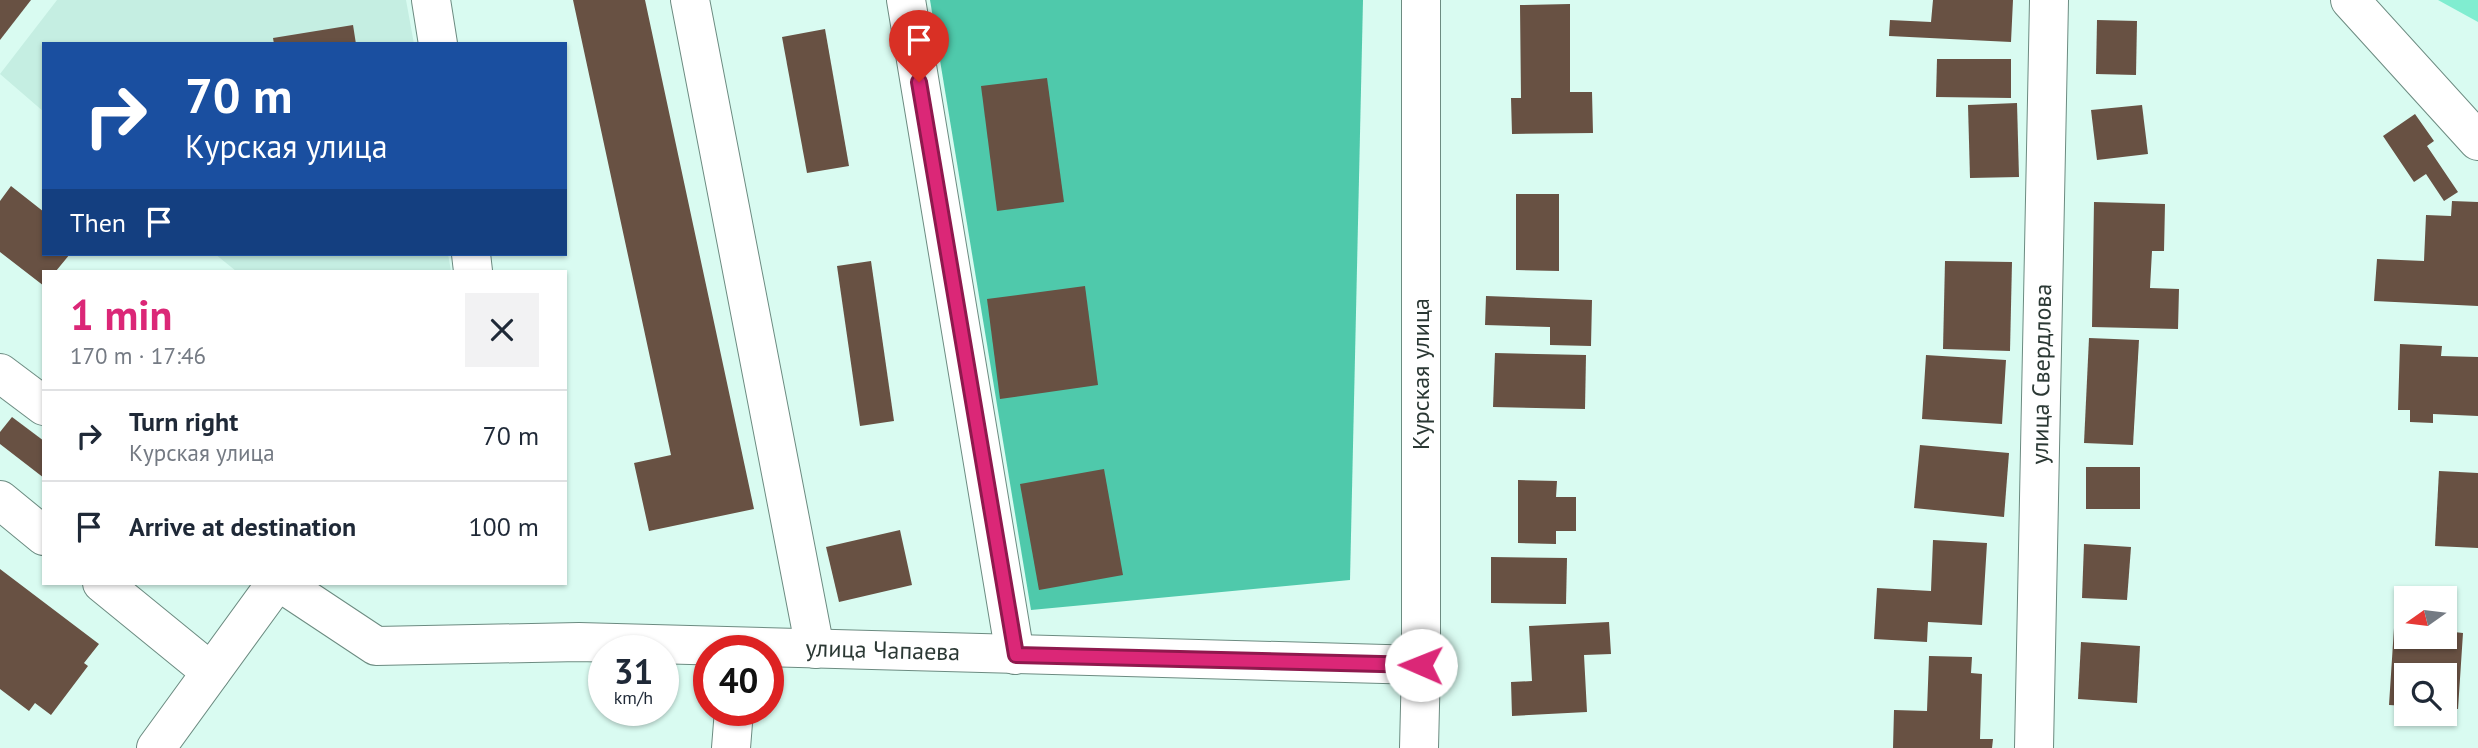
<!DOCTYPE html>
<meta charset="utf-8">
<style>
:root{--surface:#fff;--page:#f2f2f3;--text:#1f2937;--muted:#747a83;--line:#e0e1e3;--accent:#db2777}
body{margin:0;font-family:"PT Sans",sans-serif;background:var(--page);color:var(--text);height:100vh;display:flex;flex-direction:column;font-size:26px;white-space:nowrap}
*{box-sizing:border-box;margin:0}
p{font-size:23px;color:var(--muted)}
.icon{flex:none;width:38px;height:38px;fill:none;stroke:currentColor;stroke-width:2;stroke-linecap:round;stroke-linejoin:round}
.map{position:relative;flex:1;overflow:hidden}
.sheet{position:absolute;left:42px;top:270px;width:525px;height:315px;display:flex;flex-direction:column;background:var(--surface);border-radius:0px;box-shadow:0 2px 5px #0004}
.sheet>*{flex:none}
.top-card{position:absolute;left:42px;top:42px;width:525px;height:214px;border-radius:0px;box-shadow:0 2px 5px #0004;background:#1a4fa0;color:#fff;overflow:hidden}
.needle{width:46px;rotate:256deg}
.controls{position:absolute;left:2394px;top:586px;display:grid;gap:14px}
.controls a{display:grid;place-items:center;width:63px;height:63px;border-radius:0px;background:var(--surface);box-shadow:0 2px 5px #0004;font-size:35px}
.speed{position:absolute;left:588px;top:635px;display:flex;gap:14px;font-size:35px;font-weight:700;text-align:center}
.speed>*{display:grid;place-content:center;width:91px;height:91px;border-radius:50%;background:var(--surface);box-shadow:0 2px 5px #0004;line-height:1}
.speed small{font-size:18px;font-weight:400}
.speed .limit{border:10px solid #d22;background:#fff;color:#111}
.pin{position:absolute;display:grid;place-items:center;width:60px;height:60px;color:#fff;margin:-72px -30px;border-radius:50% 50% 50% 0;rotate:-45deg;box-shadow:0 0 7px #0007}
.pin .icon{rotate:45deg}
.me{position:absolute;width:77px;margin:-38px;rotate:271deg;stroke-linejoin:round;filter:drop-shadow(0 0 5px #0008)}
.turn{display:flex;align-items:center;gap:24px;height:147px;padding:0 28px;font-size:32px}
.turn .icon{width:91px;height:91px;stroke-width:2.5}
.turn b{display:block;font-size:49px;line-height:60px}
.then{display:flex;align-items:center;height:66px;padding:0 28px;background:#0003;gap:14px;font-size:26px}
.round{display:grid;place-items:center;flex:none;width:74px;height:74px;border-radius:0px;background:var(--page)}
.head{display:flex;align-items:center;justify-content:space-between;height:119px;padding:0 28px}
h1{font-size:42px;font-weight:700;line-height:52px;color:var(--accent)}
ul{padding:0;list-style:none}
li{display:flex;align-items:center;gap:21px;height:91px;padding:0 28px;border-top:2px solid var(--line)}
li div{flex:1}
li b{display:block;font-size:26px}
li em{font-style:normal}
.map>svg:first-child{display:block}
</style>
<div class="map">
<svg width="2478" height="748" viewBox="0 0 2478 748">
<rect width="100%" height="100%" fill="#d9fbf1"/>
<!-- built -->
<g fill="#c5eee2">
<polygon points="57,0 406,0 414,44 44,44 44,112 0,74"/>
<polygon points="215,254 448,254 451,271 236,271"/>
</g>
<!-- green -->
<polygon fill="#80edd0" points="2438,0 2478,0 2478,22"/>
<!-- forest -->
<polygon fill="#4fc9ab" points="930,0 1363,0 1350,580 1031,610"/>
<!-- building -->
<g fill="#685143">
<polygon points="0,0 31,0 0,40"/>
<polygon points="573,0 645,0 754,509 649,531 634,463 671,455"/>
<polygon points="1933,0 2013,0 2011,42 1889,36 1890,20 1931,22"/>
<polygon points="1570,4 1570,92 1592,92 1593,133 1512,134 1511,98 1521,98 1520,5"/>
<polygon points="2097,20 2137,21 2136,75 2096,74"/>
<polygon points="353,25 356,44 274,44 273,38"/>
<polygon points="825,29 849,166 807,173 782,37"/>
<polygon points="1937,59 2011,59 2011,98 1936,97"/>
<polygon points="1047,78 1064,202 997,211 981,86"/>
<polygon points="2017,103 2019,177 1970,178 1968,105"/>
<polygon points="2142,105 2148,154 2097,160 2091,110"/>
<polygon points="2415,114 2434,141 2427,146 2458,192 2444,201 2426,174 2414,182 2383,136"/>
<polygon points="11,186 44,212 44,254 70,254 56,271 44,271 44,286 0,252 0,201"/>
<polygon points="1516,194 1559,194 1559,271 1516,270"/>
<polygon points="2452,201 2478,202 2478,306 2374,301 2377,259 2424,261 2426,215 2451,216"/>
<polygon points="2094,202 2165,204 2164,251 2152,251 2150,288 2179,289 2178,329 2092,327"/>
<polygon points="871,261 894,421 860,426 837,266"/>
<polygon points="1945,261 2012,262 2010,351 1943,349"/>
<polygon points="1085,286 1098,385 1000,399 987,299"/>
<polygon points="1486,296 1592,300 1591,346 1550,345 1550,327 1485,325"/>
<polygon points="2089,338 2139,340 2133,445 2084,443"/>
<polygon points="2400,344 2442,346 2441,356 2478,357 2478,416 2433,414 2433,423 2410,422 2410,410 2398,410"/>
<polygon points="1495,353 1586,355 1585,409 1493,407"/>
<polygon points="1926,355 2006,360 2002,424 1922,419"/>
<polygon points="12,417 44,441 44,478 0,444 0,432"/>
<polygon points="1920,445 2009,453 2004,517 1914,508"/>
<rect x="2086" y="467" width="54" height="42"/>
<polygon points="1104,469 1123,575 1039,590 1020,484"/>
<polygon points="2439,471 2478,473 2478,548 2435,546"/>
<polygon points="1518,480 1557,481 1556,497 1576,497 1576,531 1556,531 1556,544 1518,543"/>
<polygon points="900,530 912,585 839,602 826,547"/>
<polygon points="1933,540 1987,543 1982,625 1928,622 1927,642 1874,639 1877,588 1931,591"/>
<polygon points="2084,544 2131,547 2127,600 2082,598"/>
<polygon points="1491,557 1567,558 1566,604 1491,603"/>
<polygon points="0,569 99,644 84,663 88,666 51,715 35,703 29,711 0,689"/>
<polygon points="1609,622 1611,654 1584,655 1587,712 1512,716 1511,682 1532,681 1529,626"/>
<polygon points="2394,628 2406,629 2406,637 2445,637 2445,631 2463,633 2458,709 2445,708 2445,676 2406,676 2406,706 2389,705"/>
<polygon points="2081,642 2140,646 2137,703 2078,699"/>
<polygon points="1929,656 1972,657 1971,673 1982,674 1980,739 1993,739 1992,748 1893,748 1894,710 1927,711"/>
</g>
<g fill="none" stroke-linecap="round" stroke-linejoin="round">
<!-- minor casing -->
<g stroke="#6c8b81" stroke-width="40">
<g id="minor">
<polyline points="431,0 438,44"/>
<polyline points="690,0 815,649"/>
<polyline points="906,0 1015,655"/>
<polyline points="2350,0 2478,141"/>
<polyline points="471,254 473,271"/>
<polyline points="0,373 44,406"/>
<polyline points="0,500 44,536"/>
<polyline points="102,583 211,672"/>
<path id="s1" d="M281 583 376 646 579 642 1421 665"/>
<polyline points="156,748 276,583"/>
<polyline points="731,748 734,710"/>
<polyline points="1419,748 1421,665 1421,0"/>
<path id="s2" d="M2034 748 2049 0"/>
</g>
</g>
<!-- minor -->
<use href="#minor" stroke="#fff" stroke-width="38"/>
</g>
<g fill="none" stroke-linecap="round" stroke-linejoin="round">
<!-- route casing -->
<g stroke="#8e194d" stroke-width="18">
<polyline id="route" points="919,82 1016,655 1421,665"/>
</g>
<!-- route -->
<use href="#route" stroke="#db2777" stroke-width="12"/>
</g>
<g text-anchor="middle" stroke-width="7" stroke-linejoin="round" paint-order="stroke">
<!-- street labels -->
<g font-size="24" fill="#2b3834" stroke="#fff">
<text transform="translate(1421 374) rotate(-90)" y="8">Курская улица</text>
<text dy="8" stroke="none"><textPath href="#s2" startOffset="374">улица Свердлова</textPath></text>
<text dy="8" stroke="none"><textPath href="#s1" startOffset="621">улица Чапаева</textPath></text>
</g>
</g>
</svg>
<div class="controls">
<a><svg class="needle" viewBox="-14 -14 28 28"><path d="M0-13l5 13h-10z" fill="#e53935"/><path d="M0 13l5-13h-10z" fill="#747a83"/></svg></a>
<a><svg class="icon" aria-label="search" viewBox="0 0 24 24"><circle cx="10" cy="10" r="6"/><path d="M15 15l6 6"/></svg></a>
</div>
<div class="speed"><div>31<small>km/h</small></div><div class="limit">40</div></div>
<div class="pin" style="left:919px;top:82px;background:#d93025"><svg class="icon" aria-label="arrive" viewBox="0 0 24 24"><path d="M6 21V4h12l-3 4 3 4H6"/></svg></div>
<svg class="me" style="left:1421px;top:665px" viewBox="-20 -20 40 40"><circle r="19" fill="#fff"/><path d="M0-13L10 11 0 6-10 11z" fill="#db2777"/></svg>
<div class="top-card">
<div class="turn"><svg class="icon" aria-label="right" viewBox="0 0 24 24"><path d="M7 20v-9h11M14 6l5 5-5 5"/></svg><div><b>70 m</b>Курская улица</div></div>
<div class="then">Then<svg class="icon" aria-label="arrive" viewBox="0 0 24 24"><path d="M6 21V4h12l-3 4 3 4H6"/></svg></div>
</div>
<section class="sheet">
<div class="head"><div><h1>1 min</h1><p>170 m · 17:46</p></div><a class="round"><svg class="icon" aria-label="close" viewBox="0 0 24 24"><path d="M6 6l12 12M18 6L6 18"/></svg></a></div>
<ul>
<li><svg class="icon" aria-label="right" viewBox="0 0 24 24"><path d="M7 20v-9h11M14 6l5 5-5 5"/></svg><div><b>Turn right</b><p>Курская улица</p></div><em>70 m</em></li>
<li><svg class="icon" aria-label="arrive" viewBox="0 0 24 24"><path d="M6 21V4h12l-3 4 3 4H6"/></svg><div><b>Arrive at destination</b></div><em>100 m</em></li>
</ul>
</section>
</div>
